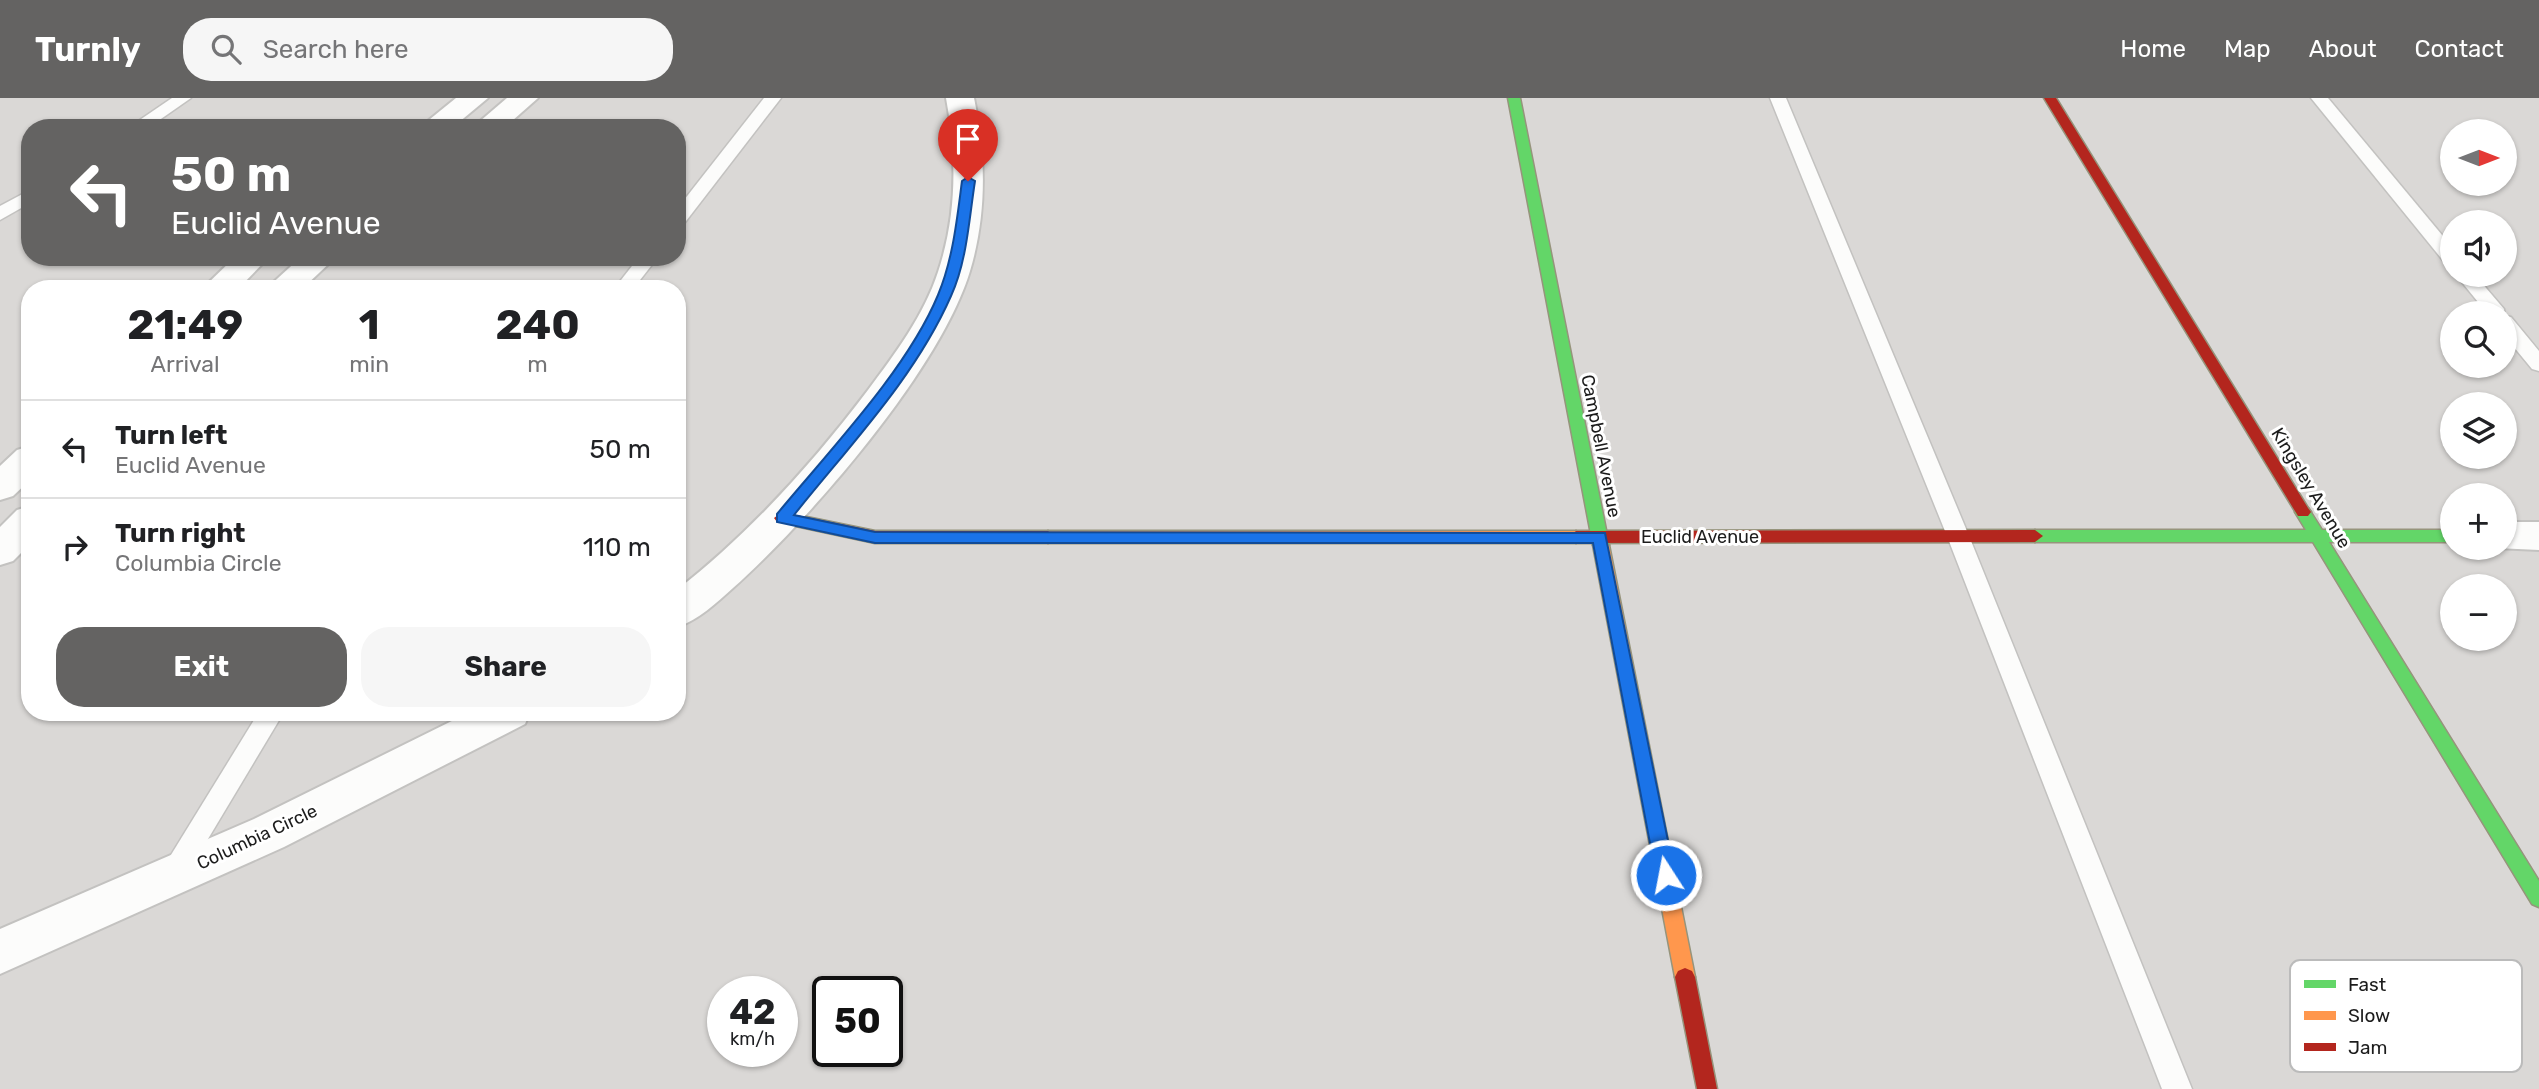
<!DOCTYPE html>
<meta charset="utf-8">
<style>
:root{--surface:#fff;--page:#f6f6f6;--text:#202124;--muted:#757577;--line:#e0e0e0;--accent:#646362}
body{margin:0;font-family:Rubik,sans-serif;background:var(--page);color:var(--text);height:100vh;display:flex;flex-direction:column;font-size:26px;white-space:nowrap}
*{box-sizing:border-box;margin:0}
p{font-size:23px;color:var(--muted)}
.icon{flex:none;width:38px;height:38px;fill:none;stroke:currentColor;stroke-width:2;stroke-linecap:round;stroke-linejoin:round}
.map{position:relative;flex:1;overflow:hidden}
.details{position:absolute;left:21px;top:182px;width:665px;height:441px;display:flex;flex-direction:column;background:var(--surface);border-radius:28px;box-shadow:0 2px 5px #0004}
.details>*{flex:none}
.top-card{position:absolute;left:21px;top:21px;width:665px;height:147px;border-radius:28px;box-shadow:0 2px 5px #0004;background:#646362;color:#fff;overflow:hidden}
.needle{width:46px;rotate:90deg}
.buttons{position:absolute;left:2440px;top:21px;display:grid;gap:14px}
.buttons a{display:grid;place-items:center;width:77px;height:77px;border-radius:50%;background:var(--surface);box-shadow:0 2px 5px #0004;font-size:35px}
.speed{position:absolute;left:707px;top:878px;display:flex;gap:14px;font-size:35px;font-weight:700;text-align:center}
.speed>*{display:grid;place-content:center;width:91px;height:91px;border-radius:50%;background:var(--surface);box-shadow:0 2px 5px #0004;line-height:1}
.speed small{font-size:18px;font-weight:400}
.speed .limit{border:4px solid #111;border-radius:10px;background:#fff;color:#111}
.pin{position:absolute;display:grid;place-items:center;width:60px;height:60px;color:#fff;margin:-72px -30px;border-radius:50% 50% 50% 0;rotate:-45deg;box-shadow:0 0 7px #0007}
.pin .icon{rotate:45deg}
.me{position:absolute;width:77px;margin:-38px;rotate:349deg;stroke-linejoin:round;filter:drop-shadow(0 0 5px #0008)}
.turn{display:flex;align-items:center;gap:24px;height:147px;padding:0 35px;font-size:32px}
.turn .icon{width:91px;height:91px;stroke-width:2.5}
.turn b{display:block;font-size:49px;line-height:60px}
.eta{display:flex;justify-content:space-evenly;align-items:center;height:119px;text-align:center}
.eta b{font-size:42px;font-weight:700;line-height:49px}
.button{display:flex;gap:14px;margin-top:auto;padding:14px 35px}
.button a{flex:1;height:80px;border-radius:28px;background:var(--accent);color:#fff;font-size:28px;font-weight:700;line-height:80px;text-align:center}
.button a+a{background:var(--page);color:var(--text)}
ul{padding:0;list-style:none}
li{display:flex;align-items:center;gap:21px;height:98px;padding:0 35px;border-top:2px solid var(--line)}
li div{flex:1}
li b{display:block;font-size:26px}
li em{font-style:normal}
header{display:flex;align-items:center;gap:42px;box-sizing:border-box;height:98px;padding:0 35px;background:var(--accent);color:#fff}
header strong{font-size:33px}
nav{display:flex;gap:38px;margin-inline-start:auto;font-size:24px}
.search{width:490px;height:63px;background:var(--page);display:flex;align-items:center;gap:18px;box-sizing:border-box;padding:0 24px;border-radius:28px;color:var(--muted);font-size:26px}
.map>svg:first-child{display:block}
</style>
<header>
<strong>Turnly</strong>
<div class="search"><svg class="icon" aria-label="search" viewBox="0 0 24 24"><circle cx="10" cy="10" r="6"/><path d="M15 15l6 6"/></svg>Search here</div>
<nav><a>Home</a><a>Map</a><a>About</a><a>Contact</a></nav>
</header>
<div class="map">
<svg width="2539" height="991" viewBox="0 0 2539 991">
<rect width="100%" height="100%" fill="#ebe8e4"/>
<!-- residential -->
<path fill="#dad8d6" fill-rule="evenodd" d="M0 0H2539V991H0ZM30 30H677V159H30ZM2452 33H2504V86H2452ZM2452 124H2504V177H2452ZM30 191H677V614H30ZM2452 215H2504V268H2452ZM2452 306H2504V359H2452ZM2452 397H2504V450H2452ZM2452 488H2504V541H2452ZM723 894H782V954H723ZM828 894H887V954H828Z"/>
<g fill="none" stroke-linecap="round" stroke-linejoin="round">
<!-- lane casing -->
<g stroke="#c3c2c0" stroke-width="3">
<g id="lane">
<polygon points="172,0 191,0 148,30 128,30"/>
<polygon points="764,0 781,0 683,127 677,129 677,111"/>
<polygon points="1770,0 1786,0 1969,438 2192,991 2162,991 1947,438"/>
<polygon points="2311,0 2328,0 2452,149 2452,167 2445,165"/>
<polygon points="30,92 30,105 0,122 0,108"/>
<polygon points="639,159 658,159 633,191 614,191"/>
<polygon points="2456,177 2475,177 2504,211 2505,218 2511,219 2539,253 2539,273 2532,271 2504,237 2504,215 2487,215"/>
<polygon points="259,614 284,614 184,781 175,785 166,781 162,773 166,765"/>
</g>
</g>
<!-- street casing -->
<g stroke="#c3c2c0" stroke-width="4">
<g id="street">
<polygon points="456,0 488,0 452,30 419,30"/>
<polygon points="507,0 538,0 504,30 472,30"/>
<path d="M946 0H974C986 58 987 116 970 173 940 272 810 421 733 490 716 505 699 522 677 529V492C750 435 812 366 868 292 895 256 924 217 938 174 957 117 957 58 946 0Z"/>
<polygon points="235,159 269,159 238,191 202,191"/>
<polygon points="301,159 336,159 302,191 266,191"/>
<polygon points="30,348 30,382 13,398 0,402 0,368 17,352"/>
<polygon points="30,408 30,446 13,463 0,467 0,429 17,412"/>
<polygon points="2504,424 2539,424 2539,452 2496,450 2504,450"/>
<polygon points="470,614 530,614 525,626 284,749 0,876 0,831 254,721"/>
</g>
</g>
<!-- fast casing -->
<g stroke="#96947c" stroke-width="3">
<g id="fast">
<polygon points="1508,0 1520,0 1609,447 1601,453 1593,447"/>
<polygon points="2303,408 2308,410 2322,432 2452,432 2452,444 2329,444 2539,783 2539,809 2532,806 2313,444 2035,444 2027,438 2035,432 2306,432 2295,414"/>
</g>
</g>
<!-- slow casing -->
<g stroke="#96947c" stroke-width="3">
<g id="slow">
<polygon points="1048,433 1576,433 1584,439 1576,445 1048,445 1040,439"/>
<polygon points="1601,441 1609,447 1695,879 1692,885 1685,888 1678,885 1675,879 1593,447"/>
</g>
</g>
<!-- jam casing -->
<g stroke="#96947c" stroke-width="3">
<g id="jam">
<polygon points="2044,0 2056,0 2308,410 2311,414 2308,418 2298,418"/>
<polygon points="782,414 875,433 1048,433 1056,439 1048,445 875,445 777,424 774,420"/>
<polygon points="2035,432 2043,438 2035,444 1576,445 1568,439 1576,433"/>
<polygon points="1685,870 1692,873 1695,879 1717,991 1697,991 1675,879 1678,873"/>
</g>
</g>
<!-- lane -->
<use href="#lane" fill="#fcfcfb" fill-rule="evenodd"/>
<!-- street -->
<use href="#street" fill="#fcfcfb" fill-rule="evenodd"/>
<!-- fast -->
<use href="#fast" fill="#63d668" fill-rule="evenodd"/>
<!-- slow -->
<use href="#slow" fill="#ff974d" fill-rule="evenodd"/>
<!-- jam -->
<use href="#jam" fill="#b3261e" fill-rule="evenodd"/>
</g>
<!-- route -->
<path fill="#1a73e8" stroke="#114b97" stroke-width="2" d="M968 79 975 83C969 121 967 163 951 198 915 280 849 348 794 417L875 434 1605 435 1675 777 1672 783 1666 786 1659 783 1656 777 1593 445H875L777 424V416C829 353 907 272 938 197 953 161 957 121 962 83Z"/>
<g text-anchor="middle" stroke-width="6" stroke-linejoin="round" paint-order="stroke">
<!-- street labels -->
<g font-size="18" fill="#1c1c1c" stroke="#fff">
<text transform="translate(1601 348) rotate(79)" y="6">Campbell Avenue</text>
<text transform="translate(2311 390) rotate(59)" y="6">Kingsley Avenue</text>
<text x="1700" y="445">Euclid Avenue</text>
<text transform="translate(257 739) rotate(-25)" y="6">Columbia Circle</text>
</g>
</g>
<!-- legend -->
<rect x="2290" y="862" width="232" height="112" rx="10" fill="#fff" stroke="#bbb" stroke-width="2"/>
<rect x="2304" y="882" width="32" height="8" fill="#63d668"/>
<rect x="2304" y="913" width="32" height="9" fill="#ff974d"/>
<rect x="2304" y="945" width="32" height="8" fill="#b3261e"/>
<g font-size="19" fill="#1c1c1c">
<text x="2348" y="893">Fast</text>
<text x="2348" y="924">Slow</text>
<text x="2348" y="956">Jam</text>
</g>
</svg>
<div class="buttons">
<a><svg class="needle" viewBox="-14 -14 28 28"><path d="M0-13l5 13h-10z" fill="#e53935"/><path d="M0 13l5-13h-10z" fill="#757577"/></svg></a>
<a><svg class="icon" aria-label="sound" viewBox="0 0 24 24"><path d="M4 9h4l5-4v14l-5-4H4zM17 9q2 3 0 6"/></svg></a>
<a><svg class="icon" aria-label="search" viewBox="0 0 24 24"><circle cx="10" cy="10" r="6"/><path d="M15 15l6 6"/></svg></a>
<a><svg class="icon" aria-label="layers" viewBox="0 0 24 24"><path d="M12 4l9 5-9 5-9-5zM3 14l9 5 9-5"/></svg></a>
<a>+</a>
<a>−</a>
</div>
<div class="speed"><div>42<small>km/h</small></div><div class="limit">50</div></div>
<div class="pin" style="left:968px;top:83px;background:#d93025"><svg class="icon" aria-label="arrive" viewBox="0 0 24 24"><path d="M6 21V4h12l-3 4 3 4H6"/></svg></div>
<svg class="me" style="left:1666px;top:777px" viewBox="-20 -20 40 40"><circle r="17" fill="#1a73e8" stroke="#fff" stroke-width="3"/><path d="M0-11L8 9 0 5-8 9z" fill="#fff"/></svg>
<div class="top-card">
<div class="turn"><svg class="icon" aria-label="left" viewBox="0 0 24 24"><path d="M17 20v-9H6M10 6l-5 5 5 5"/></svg><div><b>50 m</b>Euclid Avenue</div></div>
</div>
<section class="details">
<div class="eta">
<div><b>21:49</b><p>Arrival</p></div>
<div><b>1</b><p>min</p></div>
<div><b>240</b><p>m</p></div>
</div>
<ul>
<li><svg class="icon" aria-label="left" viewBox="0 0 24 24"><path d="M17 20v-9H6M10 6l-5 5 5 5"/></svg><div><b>Turn left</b><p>Euclid Avenue</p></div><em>50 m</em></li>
<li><svg class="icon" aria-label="right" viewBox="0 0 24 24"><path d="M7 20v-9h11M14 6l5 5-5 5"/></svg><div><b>Turn right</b><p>Columbia Circle</p></div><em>110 m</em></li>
</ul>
<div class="button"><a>Exit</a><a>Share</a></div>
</section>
</div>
